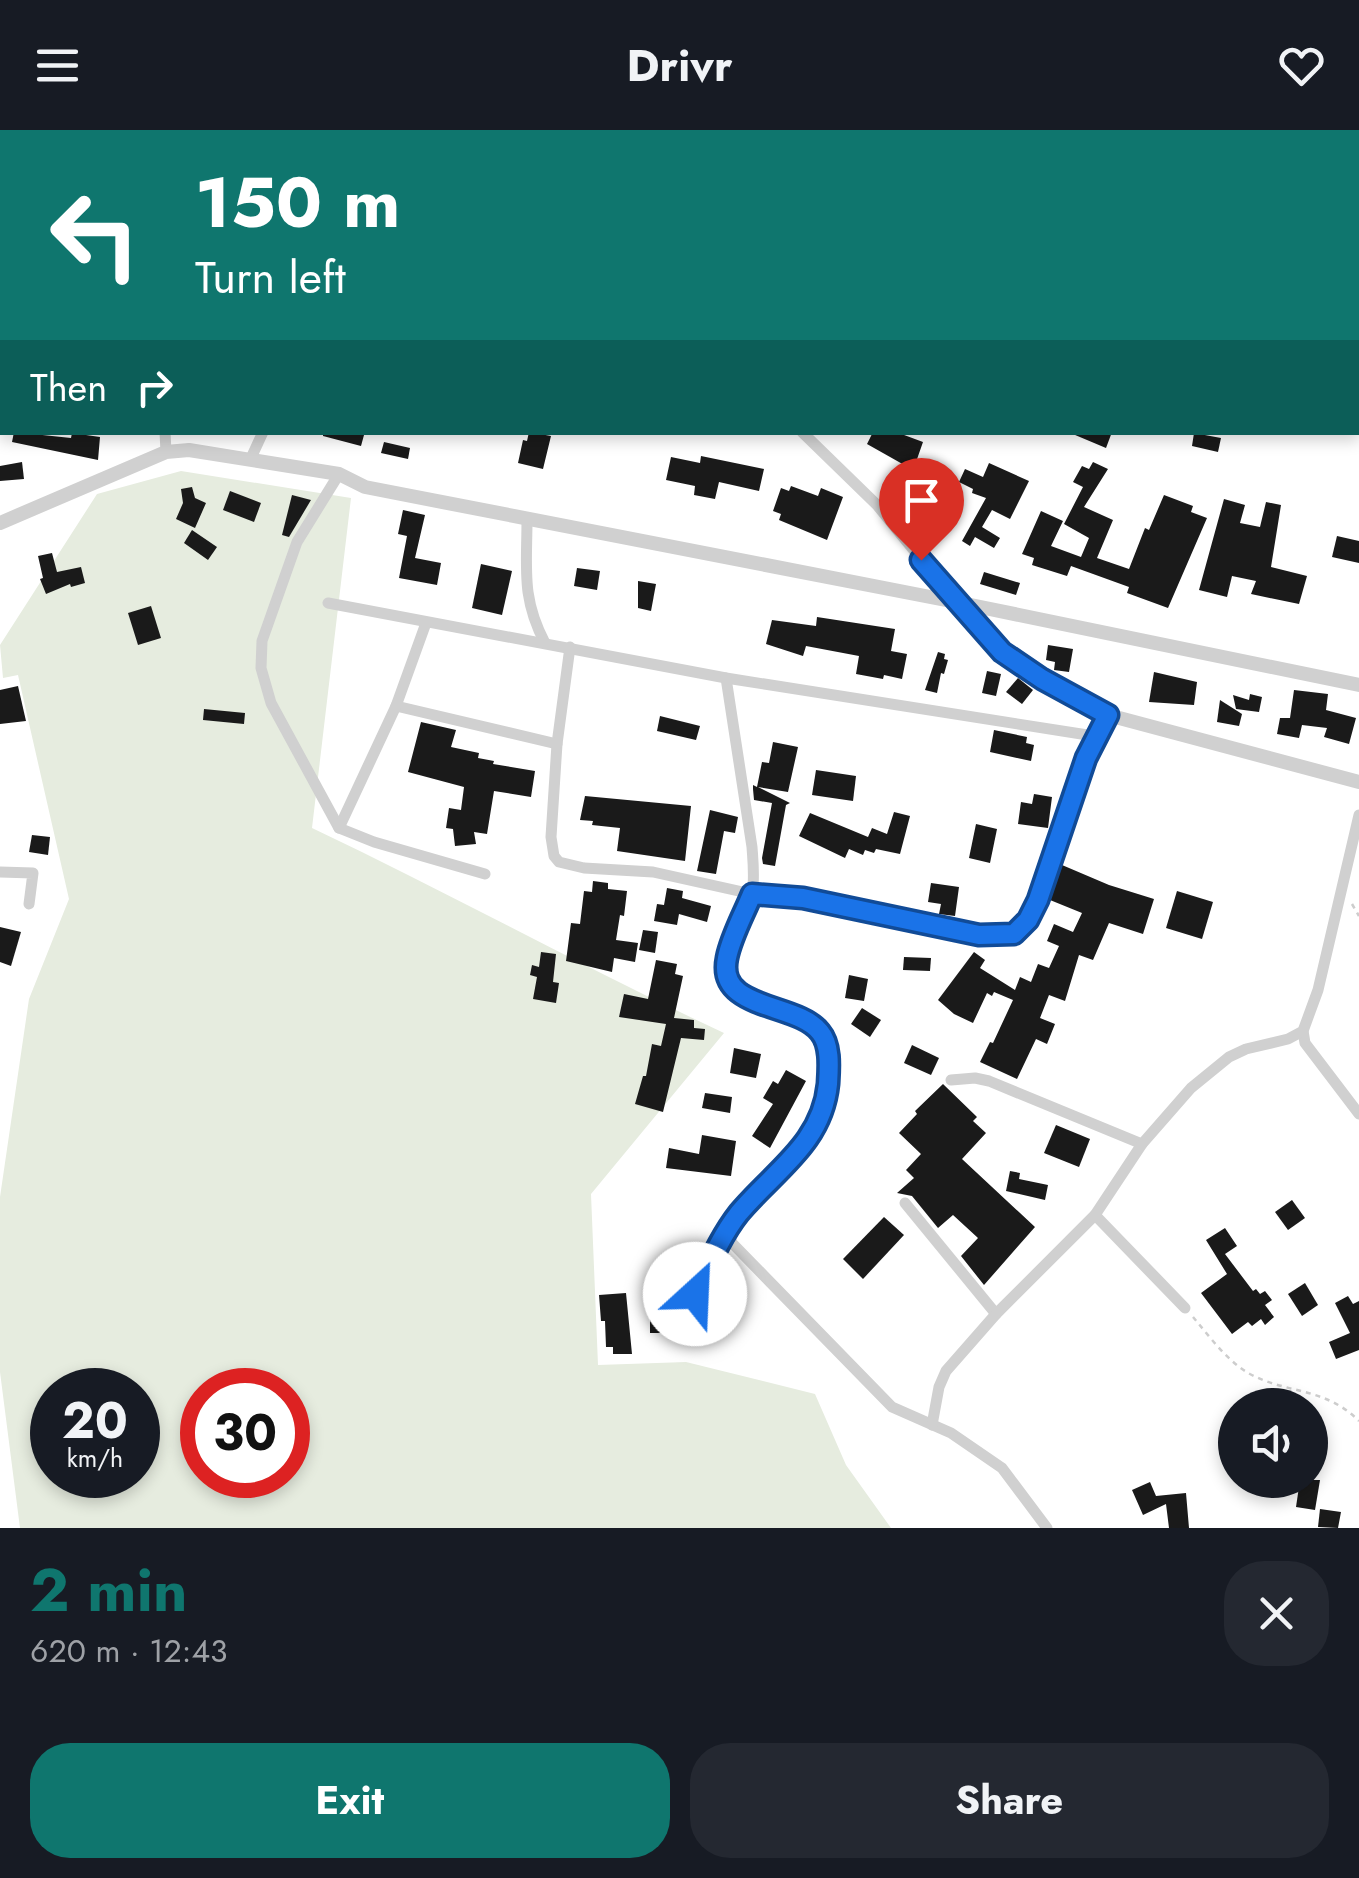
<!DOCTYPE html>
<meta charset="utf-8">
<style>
:root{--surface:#171b24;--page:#242831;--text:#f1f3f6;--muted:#9ea1a6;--accent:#0f766e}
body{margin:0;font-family:Jost,sans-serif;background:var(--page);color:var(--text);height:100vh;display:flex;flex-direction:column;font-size:38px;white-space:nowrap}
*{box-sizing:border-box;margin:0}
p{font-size:32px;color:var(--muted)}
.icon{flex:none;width:55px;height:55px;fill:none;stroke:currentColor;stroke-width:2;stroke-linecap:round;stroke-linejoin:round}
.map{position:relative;height:1398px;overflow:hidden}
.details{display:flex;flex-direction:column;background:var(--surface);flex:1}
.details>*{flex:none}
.guide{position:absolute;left:0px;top:0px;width:1360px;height:305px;box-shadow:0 5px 15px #0003;background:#0f766e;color:#fff;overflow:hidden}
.fabs{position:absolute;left:1218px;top:1258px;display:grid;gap:20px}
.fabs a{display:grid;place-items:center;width:110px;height:110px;border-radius:50%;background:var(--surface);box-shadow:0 5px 15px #0003;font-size:50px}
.speed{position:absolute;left:30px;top:1238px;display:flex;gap:20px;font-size:50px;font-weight:700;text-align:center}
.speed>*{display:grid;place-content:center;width:130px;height:130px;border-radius:50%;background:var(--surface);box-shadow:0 5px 15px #0003;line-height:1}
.speed small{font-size:25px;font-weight:400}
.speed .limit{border:15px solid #d22;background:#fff;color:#111}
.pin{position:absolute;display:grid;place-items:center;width:85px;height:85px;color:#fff;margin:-102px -42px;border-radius:50% 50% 50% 0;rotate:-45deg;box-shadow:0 0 10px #0007}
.pin .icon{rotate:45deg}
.me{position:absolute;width:110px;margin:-55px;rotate:25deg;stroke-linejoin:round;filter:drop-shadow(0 0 8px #0008)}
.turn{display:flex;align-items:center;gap:35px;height:210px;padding:0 30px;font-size:45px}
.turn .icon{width:130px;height:130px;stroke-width:2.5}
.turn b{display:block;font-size:70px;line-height:85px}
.then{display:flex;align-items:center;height:95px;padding:0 30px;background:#0003;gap:20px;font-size:38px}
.round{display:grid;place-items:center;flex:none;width:105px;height:105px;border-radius:40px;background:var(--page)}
.summary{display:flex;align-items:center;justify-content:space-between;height:170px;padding:0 30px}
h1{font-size:60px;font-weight:700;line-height:75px;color:var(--accent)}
.button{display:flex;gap:20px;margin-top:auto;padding:20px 30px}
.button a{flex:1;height:115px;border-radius:40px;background:var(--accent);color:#fff;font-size:40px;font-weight:700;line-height:115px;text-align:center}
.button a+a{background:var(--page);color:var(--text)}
header{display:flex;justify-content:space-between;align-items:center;height:130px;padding:0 30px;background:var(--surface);font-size:45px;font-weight:700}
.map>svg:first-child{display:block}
</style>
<header><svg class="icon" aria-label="menu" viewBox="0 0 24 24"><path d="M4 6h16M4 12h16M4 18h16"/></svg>Drivr<svg class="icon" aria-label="heart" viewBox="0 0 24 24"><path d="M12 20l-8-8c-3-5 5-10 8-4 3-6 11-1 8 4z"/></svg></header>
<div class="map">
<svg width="1359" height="1398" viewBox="0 0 1359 1398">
<rect width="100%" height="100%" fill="#fff"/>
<!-- green -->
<path fill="#e6ecdf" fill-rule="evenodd" d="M181 341 351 368 312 698C451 764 585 838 724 903L591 1064 598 1235 686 1232 815 1264 846 1335 891 1398H20L0 1242V1067L29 869 69 769 18 545 3 548 0 515 97 364ZM52 1260H138V1345H52ZM202 1260H288V1345H202Z"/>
<!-- building -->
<g fill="#1a1a1a">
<polygon points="14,302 71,308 72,303 100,307 98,330 12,312"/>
<polygon points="323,302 357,302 364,305 361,316 323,306"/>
<polygon points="529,302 551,306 543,339 518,333 523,310 527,311"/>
<polygon points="873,302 896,302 923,312 909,352 913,354 903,373 890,367 906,336 867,314"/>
<polygon points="1068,302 1112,302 1106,318"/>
<polygon points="1194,303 1221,308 1218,322 1192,316"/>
<polygon points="384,312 410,318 408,329 381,323"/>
<polygon points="701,326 764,339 759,361 719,352 715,369 694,365 695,356 666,350 671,327 700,333"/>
<polygon points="22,332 24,349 0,351 0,336"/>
<polygon points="1093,332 1108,339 1084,377 1113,390 1097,428 1129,439 1145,398 1149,400 1164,365 1193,376 1191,382 1207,388 1168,478 1127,463 1129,457 1071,436 1067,446 1032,435 1034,428 1022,424 1041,381 1063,391 1051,416 1081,427 1089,408 1064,394 1083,357 1073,352 1082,336 1089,339"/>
<polygon points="989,333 1029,351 1010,389 992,380 982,397 1000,408 994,418 975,407 970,416 962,411 986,368 972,363 973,359 959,352 965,339 983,347"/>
<polygon points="791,356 818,366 821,358 843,367 827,410 779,390 781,384 773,381 781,358 789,361"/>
<polygon points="192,357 195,368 206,373 195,398 176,389 183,373 181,359"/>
<polygon points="230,361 261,373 254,392 223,380"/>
<polygon points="292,365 311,370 289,407 282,405"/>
<polygon points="1224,369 1245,375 1240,393 1260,397 1266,372 1281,375 1271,437 1307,446 1299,474 1251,464 1256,451 1232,446 1227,467 1199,460"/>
<polygon points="403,380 425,385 415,428 441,433 437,455 399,448 407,406 398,404"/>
<polygon points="192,400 217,417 208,430 184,413"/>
<polygon points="1337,406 1359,411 1359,433 1332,427"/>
<polygon points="52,423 57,442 81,437 85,453 71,457 70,454 46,464 40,449 43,448 38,426"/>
<polygon points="481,434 512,441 502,485 472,478"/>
<polygon points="577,438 600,441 597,460 574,456"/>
<polygon points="984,442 1020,453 1016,465 980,454"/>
<polygon points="638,451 656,454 651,481 638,478"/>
<polygon points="151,476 161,508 138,515 128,483"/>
<polygon points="817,487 895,499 891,521 907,524 902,549 884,545 883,549 856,544 859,526 806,516 803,526 766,514 772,490 816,496"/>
<polygon points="1048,515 1073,519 1069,542 1054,540 1055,532 1046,530"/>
<polygon points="938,522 945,524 944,529 948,530 944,544 941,543 937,563 925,560"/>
<polygon points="987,541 1001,544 996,566 982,563"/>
<polygon points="1154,542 1197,552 1194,575 1149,572"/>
<polygon points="1018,548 1033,560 1022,574 1006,562"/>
<polygon points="18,556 26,591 0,594 0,560"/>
<polygon points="1294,560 1328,564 1326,580 1356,588 1349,614 1324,607 1327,598 1302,595 1299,608 1277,604 1280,588 1290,588"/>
<polygon points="1250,564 1262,567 1259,582 1236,579 1233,565 1249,570"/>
<polygon points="1220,570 1242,584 1239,596 1217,592"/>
<polygon points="204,579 245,583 244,594 203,590"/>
<polygon points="660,586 700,596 696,610 657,601"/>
<polygon points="421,592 456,600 451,617 479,623 478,628 494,631 493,634 535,641 531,667 494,661 487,704 474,702 476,714 455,716 453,699 446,698 449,678 461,680 464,657 408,642"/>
<polygon points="994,600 1027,607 1026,613 1034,615 1031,631 990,622"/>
<polygon points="773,612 798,617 788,662 758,657 790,673 786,675 775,736 763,734 762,728 772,673 754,670 753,659 753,655 757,657 762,632 769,633"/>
<polygon points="816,640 856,646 853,671 812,665"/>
<polygon points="1034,664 1052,667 1048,698 1018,694 1021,672 1032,674"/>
<polygon points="585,666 691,676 685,731 617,721 620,698 592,695 593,691 580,690"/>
<polygon points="710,680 738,687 735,703 724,701 716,744 697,741"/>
<polygon points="894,682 910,686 900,724 876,719 874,723 865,720 863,725 849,719 845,728 799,706 810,683 868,707 872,698 887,704"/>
<polygon points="976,694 997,699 990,733 969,728"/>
<polygon points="32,705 50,707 48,725 29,722"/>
<polygon points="1062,735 1109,755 1154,769 1143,804 1109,793 1093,830 1079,825 1065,871 1049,865 1040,888 1055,894 1047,914 1036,909 1017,949 980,932 990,912 993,913 1013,870 994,862 992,866 987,863 973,893 954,884 938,870 974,822 985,830 980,838 1015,860 1020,847 1031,852 1038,834 1049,838 1059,816 1047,811 1054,794 1073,802 1082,783 1050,770"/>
<polygon points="593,751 608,753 608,759 627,761 624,786 620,785 616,810 638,813 635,832 614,828 612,842 566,831 571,793 580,794 584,761 592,762"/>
<polygon points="931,753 959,757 955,786 939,784 941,774 928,772"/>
<polygon points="667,758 683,761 682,768 711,776 707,792 679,784 677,795 654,791 657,774 664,775"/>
<polygon points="1177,761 1213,772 1202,809 1166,798"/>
<polygon points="0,797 21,802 11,836 0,832"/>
<polygon points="643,800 658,802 655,823 639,820"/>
<polygon points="541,822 556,824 553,852 559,853 556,873 533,869 537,847 530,845 532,835 539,837"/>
<polygon points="904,827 931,828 930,841 903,840"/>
<polygon points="656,830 677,834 675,844 683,846 674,888 694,890 694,898 705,899 704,910 681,908 663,982 635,974 643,946 646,946 652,914 661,916 666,894 619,887 624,864 648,869"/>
<polygon points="849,845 868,849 864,871 845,868"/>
<polygon points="862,878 881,890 870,907 851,894"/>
<polygon points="912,915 939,928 931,945 904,933"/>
<polygon points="734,918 761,924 756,948 730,943"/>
<polygon points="786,940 806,951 770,1018 752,1006 773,974 763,968 773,951 778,954"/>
<polygon points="943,954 977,987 973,991 986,1003 962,1029 1035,1097 984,1155 961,1126 978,1108 953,1085 938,1098 912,1066 897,1063 914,1048 906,1040 921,1024 899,1003 917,984 915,981"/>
<polygon points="705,963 732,967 730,983 702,978"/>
<polygon points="1056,995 1090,1009 1079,1037 1044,1023"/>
<polygon points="702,1005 736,1011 731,1046 666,1038 669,1018 699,1024"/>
<polygon points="1010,1041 1020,1043 1019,1049 1048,1055 1045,1070 1006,1061"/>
<polygon points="1292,1070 1305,1088 1288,1100 1275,1082"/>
<polygon points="884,1087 904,1105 863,1149 843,1129"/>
<polygon points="1225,1098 1237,1116 1225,1124 1253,1161 1256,1159 1260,1164 1265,1161 1272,1170 1265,1175 1274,1187 1265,1195 1261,1189 1252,1196 1248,1192 1232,1204 1201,1163 1227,1144 1206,1110"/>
<polygon points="1305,1153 1318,1175 1302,1186 1288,1164"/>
<polygon points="626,1163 632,1224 613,1224 613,1217 606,1217 605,1191 601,1191 599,1165"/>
<polygon points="1348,1166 1353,1174 1359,1171 1359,1220 1336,1229 1329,1212 1350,1203 1335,1173"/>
<polygon points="709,1171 714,1197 680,1203 650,1203 650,1174 678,1176"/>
<polygon points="1300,1350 1320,1350 1315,1380 1296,1377"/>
<polygon points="1150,1352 1156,1366 1186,1363 1189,1398 1169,1398 1166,1374 1143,1385 1132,1360"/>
<polygon points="1320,1379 1341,1382 1338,1398 1318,1397"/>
</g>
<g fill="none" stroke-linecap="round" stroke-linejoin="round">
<!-- path -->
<g stroke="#cdcdcd" stroke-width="2.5" stroke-dasharray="5 5" stroke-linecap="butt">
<polyline points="1352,774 1359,786"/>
<path d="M1193 1187C1210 1207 1227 1231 1250 1244 1287 1264 1325 1257 1359 1291"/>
</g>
<!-- service -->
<polyline stroke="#d0d0d0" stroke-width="6" points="719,2 721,0"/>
<!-- minor -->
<g stroke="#d0d0d0" stroke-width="11">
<polyline points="527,0 530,2"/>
<polyline points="142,2 146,0"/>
<polyline points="0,4 2,8"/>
<polyline points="1358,29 1359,30"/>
<polyline points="0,114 2,110"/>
<polyline points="0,279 2,281"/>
<polyline points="165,302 166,322"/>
<polyline points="802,302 877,375 956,472"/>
<polyline points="251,328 263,302"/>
<polyline points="339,344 297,412 262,511 261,538 271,573 339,698 374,712 485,744"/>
<path d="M527 389C527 438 521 468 545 513"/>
<polyline points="328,473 726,548 1094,606"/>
<path d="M570 517 557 614 551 707 554 726 559 732 584 738 653 742 752 764 803 768 979 805 1014 804C1048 777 1056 717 1069 677 1079 645 1090 614 1108 585"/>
<path d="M726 548 752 717C753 732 755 749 752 763 747 789 716 824 729 851 737 869 784 882 802 890 819 897 825 908 828 925 839 1006 766 1041 728 1099L732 1113 892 1277 951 1303 1002 1338 1047 1398"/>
<polyline points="396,576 557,614"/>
<polyline points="339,698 396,576 426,493"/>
<polyline points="0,742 33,743 29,774"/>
<polyline points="1303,901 1305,913 1359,984"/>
<polyline points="951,950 975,948 989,951 1142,1014"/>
<polyline points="905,1073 996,1184"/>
<polyline points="1095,1085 1185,1178"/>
<polyline points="695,1164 728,1099"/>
<polyline points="932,1295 939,1257 946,1241 996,1184 1095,1085 1142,1014 1191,958 1229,927 1246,919 1288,909 1303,901 1318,860 1359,685"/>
</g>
<!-- tertiary -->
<g stroke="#d0d0d0" stroke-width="14">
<polyline points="0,393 166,322 189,320 339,344 365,357 956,472 1359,555"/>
<polyline points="956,473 1002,522 1042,549 1108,585 1359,652"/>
</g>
</g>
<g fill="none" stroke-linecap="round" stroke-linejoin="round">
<!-- route casing -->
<g stroke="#114b97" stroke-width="25">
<path id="route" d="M695 1164C708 1137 720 1107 739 1083 774 1041 822 1014 828 954 829 938 831 915 820 902 797 872 716 881 727 828 731 807 744 784 752 764L803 768 979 805 1014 804 1028 790 1038 770 1086 628 1108 585 1042 549 1002 522 921 430"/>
</g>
<!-- route -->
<use href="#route" stroke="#1a73e8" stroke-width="18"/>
</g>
</svg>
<div class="fabs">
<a><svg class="icon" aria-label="sound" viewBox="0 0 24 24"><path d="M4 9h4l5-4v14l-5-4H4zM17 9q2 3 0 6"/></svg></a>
</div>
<div class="speed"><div>20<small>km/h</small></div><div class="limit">30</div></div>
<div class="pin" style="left:921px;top:430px;background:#d93025"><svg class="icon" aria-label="arrive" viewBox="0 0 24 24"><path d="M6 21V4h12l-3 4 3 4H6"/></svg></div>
<svg class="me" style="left:695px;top:1164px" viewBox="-20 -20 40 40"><circle r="19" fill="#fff"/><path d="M0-13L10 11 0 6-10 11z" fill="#1a73e8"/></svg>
<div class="guide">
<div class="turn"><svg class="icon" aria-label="left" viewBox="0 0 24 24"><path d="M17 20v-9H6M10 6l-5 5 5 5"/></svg><div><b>150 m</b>Turn left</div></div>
<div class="then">Then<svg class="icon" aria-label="right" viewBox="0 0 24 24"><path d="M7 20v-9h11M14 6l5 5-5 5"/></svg></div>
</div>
</div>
<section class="details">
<div class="summary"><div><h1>2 min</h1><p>620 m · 12:43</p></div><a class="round"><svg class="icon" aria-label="close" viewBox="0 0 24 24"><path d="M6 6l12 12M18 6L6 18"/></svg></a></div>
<div class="button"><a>Exit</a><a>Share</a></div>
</section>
